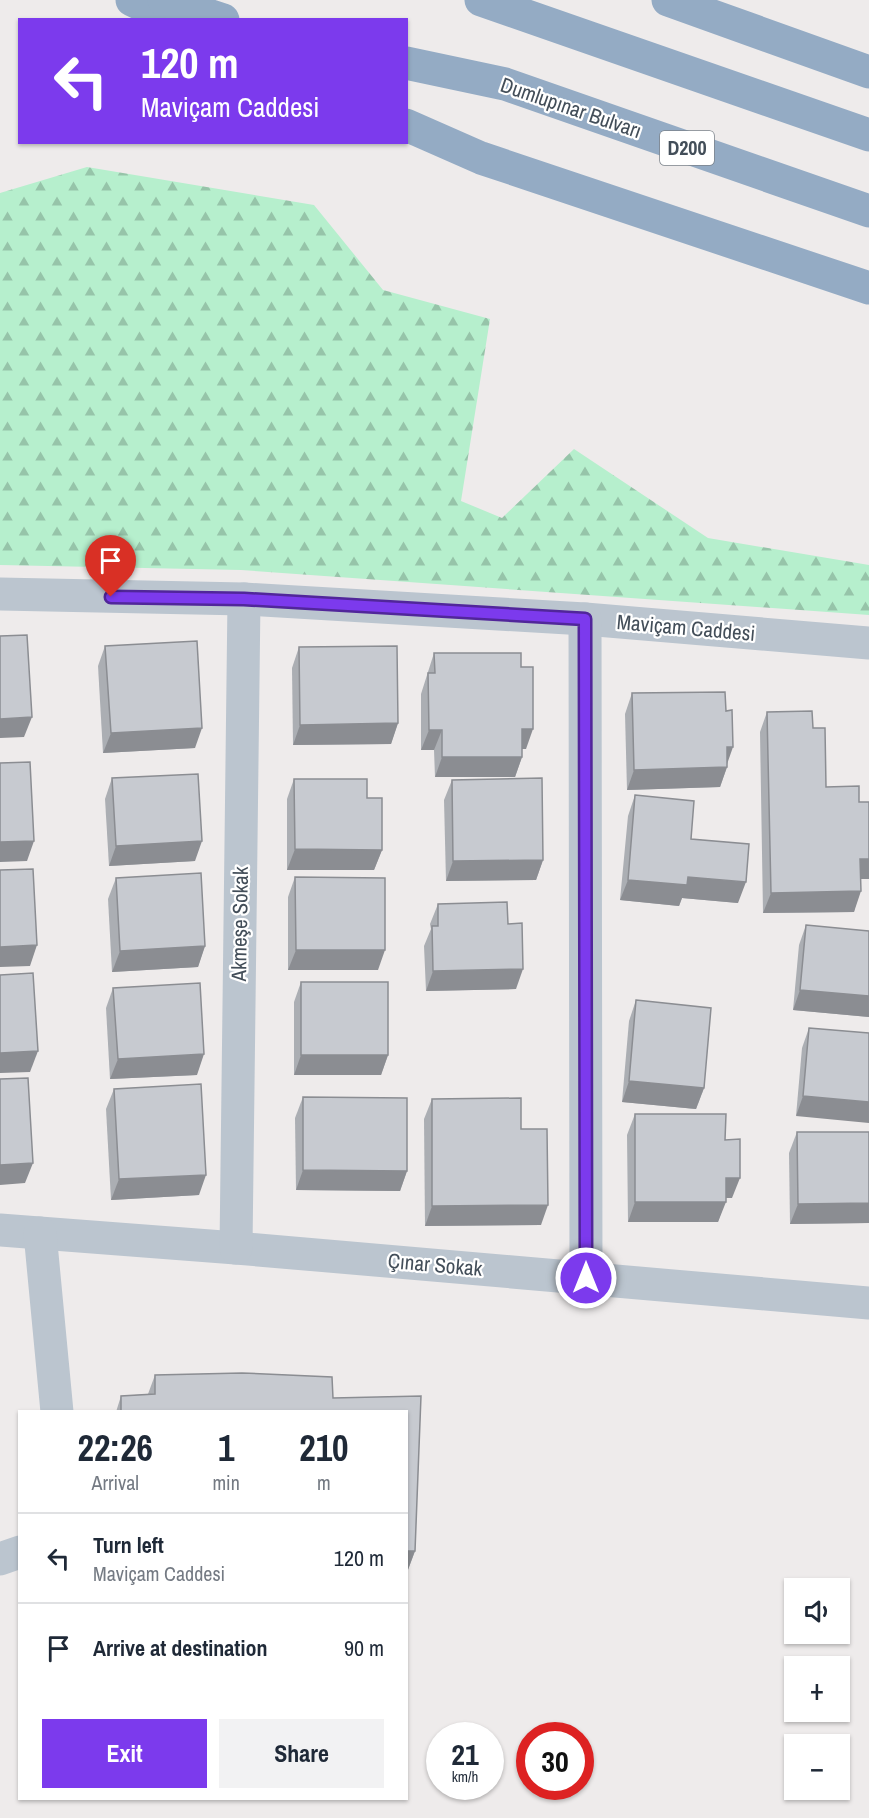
<!DOCTYPE html>
<meta charset="utf-8">
<style>
:root{--surface:#fff;--page:#f2f2f3;--text:#1f2937;--muted:#747a83;--line:#e0e1e3;--accent:#7c3aed}
body{margin:0;font-family:"Archivo Narrow",sans-serif;background:var(--page);color:var(--text);height:100vh;display:flex;flex-direction:column;font-size:22px;white-space:nowrap}
*{box-sizing:border-box;margin:0}
p{font-size:20px;color:var(--muted)}
.icon{flex:none;width:33px;height:33px;fill:none;stroke:currentColor;stroke-width:2;stroke-linecap:round;stroke-linejoin:round}
.map{position:relative;flex:1;overflow:hidden}
.side{position:absolute;left:18px;top:1410px;width:390px;height:390px;display:flex;flex-direction:column;background:var(--surface);border-radius:0px;box-shadow:0 2px 4px #0004}
.side>*{flex:none}
.guide{position:absolute;left:18px;top:18px;width:390px;height:126px;border-radius:0px;box-shadow:0 2px 4px #0004;background:#7c3aed;color:#fff;overflow:hidden}
.fabs{position:absolute;left:784px;top:1578px;display:grid;gap:12px}
.fabs a{display:grid;place-items:center;width:66px;height:66px;border-radius:0px;background:var(--surface);box-shadow:0 2px 4px #0004;font-size:30px}
.speed{position:absolute;left:426px;top:1722px;display:flex;gap:12px;font-size:30px;font-weight:700;text-align:center}
.speed>*{display:grid;place-content:center;width:78px;height:78px;border-radius:50%;background:var(--surface);box-shadow:0 2px 4px #0004;line-height:1}
.speed small{font-size:15px;font-weight:400}
.speed .limit{border:9px solid #d22;background:#fff;color:#111}
.pin{position:absolute;display:grid;place-items:center;width:51px;height:51px;color:#fff;margin:-62px -26px;border-radius:50% 50% 50% 0;rotate:-45deg;box-shadow:0 0 6px #0007}
.pin .icon{rotate:45deg}
.me{position:absolute;width:66px;margin:-33px;rotate:0deg;stroke-linejoin:round;filter:drop-shadow(0 0 4px #0008)}
.turn{display:flex;align-items:center;gap:21px;height:126px;padding:0 24px;font-size:27px}
.turn .icon{width:78px;height:78px;stroke-width:2.5}
.turn b{display:block;font-size:42px;line-height:51px}
.eta{display:flex;justify-content:space-evenly;align-items:center;height:102px;text-align:center}
.eta b{font-size:36px;font-weight:700;line-height:42px}
.button{display:flex;gap:12px;margin-top:auto;padding:12px 24px}
.button a{flex:1;height:69px;border-radius:0px;background:var(--accent);color:#fff;font-size:24px;font-weight:700;line-height:69px;text-align:center}
.button a+a{background:var(--page);color:var(--text)}
ul{padding:0;list-style:none}
li{display:flex;align-items:center;gap:18px;height:90px;padding:0 24px;border-top:2px solid var(--line)}
li div{flex:1}
li b{display:block;font-size:22px}
li em{font-style:normal}
.map>svg:first-child{display:block}
</style>
<div class="map">
<svg width="869" height="1818" viewBox="0 0 869 1818">
<defs>
<pattern id="forest-firs" width="22" height="20" patternUnits="userSpaceOnUse" patternTransform="scale(1.5)"><rect width="22" height="20" fill="#b6efcd"/><path d="M5 1l3.5 6h-7zM16 11l3.5 6h-7z" fill="#96c4a9"/></pattern>
</defs>
<rect width="100%" height="100%" fill="#eeebeb"/>
<!-- forest -->
<polygon fill="url(#forest-firs)" points="87,167 314,205 383,290 490,319 461,501 502,518 574,449 708,538 869,565 869,615 241,570 0,565 0,193"/>
<g fill="none" stroke-linecap="round" stroke-linejoin="round">
<!-- minor -->
<g stroke="#bbc5cf" stroke-width="33">
<polyline points="0,594 244,599 585,619 869,643"/>
<polyline points="585,619 586,1278"/>
<polyline points="0,1230 236,1248 869,1303"/>
<polyline points="40,1233 57,1412"/>
<polyline points="236,1248 244,599"/>
<polyline points="0,1559 20,1552"/>
</g>
<!-- trunk -->
<g stroke="#94abc4" stroke-width="33">
<polyline points="132,0 175,20"/>
<polyline points="164,0 223,20"/>
<polyline points="481,0 869,135"/>
<polyline points="668,0 869,72"/>
<polyline points="406,63 505,84 869,211"/>
<polyline points="406,125 481,158 869,288"/>
</g>
</g>
<!-- wall -->
<g fill="#abaeb3">
<polygon points="105,646 195,748 103,753 98,666"/>
<polygon points="299,647 398,723 391,744 293,745 292,668"/>
<polygon points="434,653 521,667 526,749 522,749 522,757 515,777 435,777 434,750 421,750 421,694"/>
<polygon points="632,693 726,711 727,767 720,787 627,790 625,714"/>
<polygon points="767,712 813,728 826,787 861,879 854,912 763,913 760,732"/>
<polygon points="112,778 195,861 109,866 105,799"/>
<polygon points="294,779 367,798 382,850 374,870 287,870 287,799"/>
<polygon points="452,780 543,860 536,880 446,881 444,800"/>
<polygon points="635,795 691,839 738,903 682,898 679,906 620,900 628,816"/>
<polygon points="295,877 378,970 288,970 288,897"/>
<polygon points="116,878 205,946 198,967 112,972 108,899"/>
<polygon points="438,904 508,924 516,989 426,991 424,946 431,929 430,924"/>
<polygon points="806,925 869,931 869,1017 793,1010 799,945"/>
<polygon points="301,982 388,1055 381,1075 294,1075 294,1002"/>
<polygon points="113,988 197,1075 110,1079 106,1008"/>
<polygon points="636,1000 704,1088 696,1109 622,1102 629,1021"/>
<polygon points="809,1028 869,1033 796,1116 802,1048"/>
<polygon points="114,1089 199,1195 111,1200 106,1109"/>
<polygon points="303,1097 407,1171 400,1191 296,1190 295,1118"/>
<polygon points="432,1099 521,1129 541,1225 425,1226 424,1119"/>
<polygon points="635,1114 725,1140 732,1198 726,1198 718,1222 628,1222 627,1135"/>
<polygon points="797,1132 869,1132 869,1223 790,1224 789,1153"/>
<polygon points="242,1373 332,1377 333,1398 421,1396 415,1551 406,1575 406,1412 116,1412 121,1396 148,1394 155,1375"/>
</g>
<!-- shaded-wall -->
<g fill="#8b8d92">
<polygon points="32,717 24,737 0,738 0,719"/>
<polygon points="398,723 391,744 293,745 300,725"/>
<polygon points="202,728 195,748 103,753 111,733"/>
<polygon points="522,729 533,729 526,749 515,749"/>
<polygon points="429,730 442,730 434,750 421,750"/>
<polygon points="727,747 733,747 726,767"/>
<polygon points="442,757 522,757 515,777 435,777"/>
<polygon points="727,767 720,787 627,790 634,770"/>
<polygon points="34,841 27,861 0,862 0,842"/>
<polygon points="202,841 195,861 109,866 116,846"/>
<polygon points="295,849 382,850 374,870 287,870"/>
<polygon points="860,859 869,859 869,879 853,879"/>
<polygon points="543,860 536,880 446,881 453,861"/>
<polygon points="688,877 746,882 738,903 682,898 679,906 620,900 628,880"/>
<polygon points="861,891 854,912 763,913 771,893"/>
<polygon points="37,945 30,966 0,967 0,947"/>
<polygon points="205,946 198,967 112,972 120,951"/>
<polygon points="296,950 385,950 378,970 288,970"/>
<polygon points="523,969 516,989 426,991 433,971"/>
<polygon points="800,990 869,996 869,1017 793,1010"/>
<polygon points="38,1051 30,1072 0,1073 0,1053"/>
<polygon points="204,1054 197,1075 110,1079 118,1059"/>
<polygon points="301,1055 388,1055 381,1075 294,1075"/>
<polygon points="629,1081 704,1088 696,1109 622,1102"/>
<polygon points="803,1096 869,1102 869,1123 796,1116"/>
<polygon points="33,1163 25,1183 0,1185 0,1165"/>
<polygon points="303,1170 407,1171 400,1191 296,1190"/>
<polygon points="206,1175 199,1195 111,1200 119,1179"/>
<polygon points="726,1178 740,1178 732,1198 718,1198"/>
<polygon points="635,1202 726,1202 718,1222 628,1222"/>
<polygon points="869,1203 869,1223 790,1224 798,1204"/>
<polygon points="548,1205 541,1225 425,1226 432,1206"/>
<polygon points="406,1551 415,1551 406,1575"/>
</g>
<!-- building -->
<g fill="#c7cad0" stroke="#8b8d92" stroke-width="1.5">
<polygon points="27,635 32,717 0,719 0,636"/>
<polygon points="197,641 202,728 111,733 105,646"/>
<polygon points="397,646 398,723 300,725 299,647"/>
<polygon points="434,653 521,653 521,667 533,667 533,729 522,729 522,757 442,757 442,730 429,730 428,673 435,673"/>
<polygon points="725,692 726,711 732,710 733,747 727,747 727,767 634,770 632,693"/>
<polygon points="812,711 813,728 825,728 826,787 859,786 859,802 869,802 869,859 860,859 861,891 771,893 767,712"/>
<polygon points="30,762 34,841 0,842 0,763"/>
<polygon points="198,774 202,841 116,846 112,778"/>
<polygon points="542,778 543,860 453,861 452,780"/>
<polygon points="294,779 367,779 367,798 382,798 382,850 295,849"/>
<polygon points="635,795 694,801 691,839 749,844 746,882 688,877 687,885 628,880"/>
<polygon points="33,869 37,945 0,947 0,870"/>
<polygon points="201,873 205,946 120,951 116,878"/>
<polygon points="295,877 385,878 385,950 296,950"/>
<polygon points="507,902 508,924 522,923 523,969 433,971 432,926 438,926 438,904"/>
<polygon points="806,925 869,931 869,996 800,990"/>
<polygon points="33,973 38,1051 0,1053 0,975"/>
<rect x="301" y="982" width="87" height="73"/>
<polygon points="200,983 204,1054 118,1059 113,988"/>
<polygon points="636,1000 711,1008 704,1088 629,1081"/>
<polygon points="809,1028 869,1033 869,1102 803,1096"/>
<polygon points="28,1078 33,1163 0,1165 0,1079"/>
<polygon points="201,1084 206,1175 119,1179 114,1089"/>
<polygon points="303,1097 407,1098 407,1171 303,1170"/>
<polygon points="521,1098 521,1129 547,1129 548,1205 432,1206 432,1099"/>
<polygon points="635,1114 726,1114 725,1140 740,1139 740,1178 726,1178 726,1202 635,1202"/>
<polygon points="797,1132 869,1132 869,1203 798,1204"/>
<polygon points="242,1373 332,1377 333,1398 421,1396 415,1551 406,1551 406,1412 121,1412 121,1396 155,1394 155,1375"/>
</g>
<g fill="none" stroke-linecap="round" stroke-linejoin="round">
<!-- route casing -->
<g stroke="#51269a" stroke-width="15">
<polyline id="route" points="111,597 244,599 585,619 586,1278"/>
</g>
<!-- route -->
<use href="#route" stroke="#7c3aed" stroke-width="10"/>
</g>
<g text-anchor="middle" stroke-width="4.5" stroke-linejoin="round" paint-order="stroke">
<!-- shield labels -->
<rect fill="#fff" stroke="#7b838b" stroke-width="1.5" x="660" y="131" width="54" height="34" rx="4.5"/>
<g font-size="20" font-weight="bold" fill="#434e59">
<text x="687" y="155">D200</text>
</g>
<!-- street labels -->
<g font-size="21" fill="#434e59" stroke="#fff">
<text transform="translate(571 108) rotate(19)" y="7">Dumlupınar Bulvarı</text>
<text transform="translate(686 628) rotate(5)" y="7">Maviçam Caddesi</text>
<text transform="translate(240 924) rotate(-89)" y="7">Akmeşe Sokak</text>
<text transform="translate(435 1265) rotate(5)" y="7">Çınar Sokak</text>
</g>
</g>
</svg>
<div class="fabs">
<a><svg class="icon" aria-label="sound" viewBox="0 0 24 24"><path d="M4 9h4l5-4v14l-5-4H4zM17 9q2 3 0 6"/></svg></a>
<a>+</a>
<a>−</a>
</div>
<div class="speed"><div>21<small>km/h</small></div><div class="limit">30</div></div>
<div class="pin" style="left:111px;top:597px;background:#d93025"><svg class="icon" aria-label="arrive" viewBox="0 0 24 24"><path d="M6 21V4h12l-3 4 3 4H6"/></svg></div>
<svg class="me" style="left:586px;top:1278px" viewBox="-20 -20 40 40"><circle r="17" fill="#7c3aed" stroke="#fff" stroke-width="3"/><path d="M0-11L8 9 0 5-8 9z" fill="#fff"/></svg>
<div class="guide">
<div class="turn"><svg class="icon" aria-label="left" viewBox="0 0 24 24"><path d="M17 20v-9H6M10 6l-5 5 5 5"/></svg><div><b>120 m</b>Maviçam Caddesi</div></div>
</div>
<section class="side">
<div class="eta">
<div><b>22:26</b><p>Arrival</p></div>
<div><b>1</b><p>min</p></div>
<div><b>210</b><p>m</p></div>
</div>
<ul>
<li><svg class="icon" aria-label="left" viewBox="0 0 24 24"><path d="M17 20v-9H6M10 6l-5 5 5 5"/></svg><div><b>Turn left</b><p>Maviçam Caddesi</p></div><em>120 m</em></li>
<li><svg class="icon" aria-label="arrive" viewBox="0 0 24 24"><path d="M6 21V4h12l-3 4 3 4H6"/></svg><div><b>Arrive at destination</b></div><em>90 m</em></li>
</ul>
<div class="button"><a>Exit</a><a>Share</a></div>
</section>
</div>
